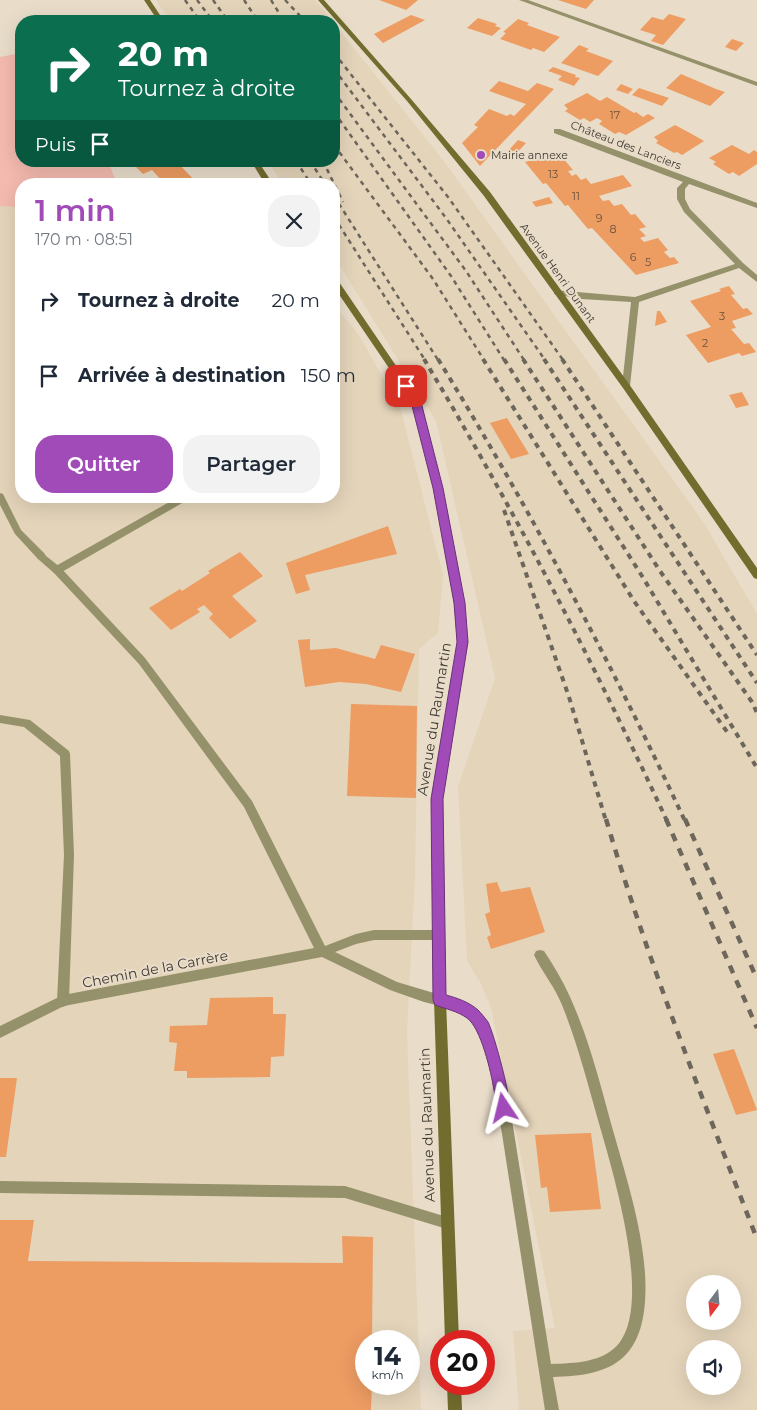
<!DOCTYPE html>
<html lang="fr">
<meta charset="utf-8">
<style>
:root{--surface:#fff;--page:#f2f2f3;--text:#1f2937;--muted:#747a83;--accent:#a14bb8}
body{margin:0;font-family:Montserrat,sans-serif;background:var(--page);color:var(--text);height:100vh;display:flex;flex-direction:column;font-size:19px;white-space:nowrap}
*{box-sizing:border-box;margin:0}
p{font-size:16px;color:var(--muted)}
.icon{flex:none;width:28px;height:28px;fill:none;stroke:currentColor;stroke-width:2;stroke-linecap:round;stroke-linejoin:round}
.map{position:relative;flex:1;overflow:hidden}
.drawer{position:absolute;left:15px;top:178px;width:325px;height:325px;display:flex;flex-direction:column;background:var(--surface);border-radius:20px;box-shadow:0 5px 20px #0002}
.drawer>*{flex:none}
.hud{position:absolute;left:15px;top:15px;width:325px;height:152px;border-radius:20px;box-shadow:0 5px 20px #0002;background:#0b6e4f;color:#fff;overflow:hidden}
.needle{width:32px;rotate:196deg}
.controls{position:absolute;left:686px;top:1275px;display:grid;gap:10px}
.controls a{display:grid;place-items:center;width:55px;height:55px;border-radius:50%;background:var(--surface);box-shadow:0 5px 20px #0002;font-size:25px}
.speed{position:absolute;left:355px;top:1330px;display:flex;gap:10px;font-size:25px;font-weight:700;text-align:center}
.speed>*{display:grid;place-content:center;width:65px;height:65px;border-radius:50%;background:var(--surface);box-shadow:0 5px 20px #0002;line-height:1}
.speed small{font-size:12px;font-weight:400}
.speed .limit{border:8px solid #d22;background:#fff;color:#111}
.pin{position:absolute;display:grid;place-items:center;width:42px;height:42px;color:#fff;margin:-21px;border-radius:10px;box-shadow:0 2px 8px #0006}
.me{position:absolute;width:55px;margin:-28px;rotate:350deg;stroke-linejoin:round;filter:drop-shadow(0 0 4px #0008)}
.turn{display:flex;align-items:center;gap:18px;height:105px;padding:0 20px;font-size:22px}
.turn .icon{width:65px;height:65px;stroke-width:2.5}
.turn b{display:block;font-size:35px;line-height:42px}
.then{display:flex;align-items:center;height:48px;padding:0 20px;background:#0003;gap:10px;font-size:19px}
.round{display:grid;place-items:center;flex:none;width:52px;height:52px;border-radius:20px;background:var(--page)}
.headline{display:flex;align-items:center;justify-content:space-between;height:85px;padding:0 20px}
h1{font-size:30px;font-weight:600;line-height:38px;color:var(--accent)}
.action{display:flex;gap:10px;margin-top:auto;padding:10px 20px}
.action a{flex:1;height:58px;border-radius:20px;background:var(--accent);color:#fff;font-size:20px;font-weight:600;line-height:58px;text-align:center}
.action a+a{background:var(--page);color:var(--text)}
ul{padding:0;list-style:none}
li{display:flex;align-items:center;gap:15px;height:75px;padding:0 20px}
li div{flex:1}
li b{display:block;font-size:19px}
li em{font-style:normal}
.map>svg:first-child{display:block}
</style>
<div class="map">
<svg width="757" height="1410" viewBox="0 0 757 1410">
<rect width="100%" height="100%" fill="#e9ddca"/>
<!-- built -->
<g fill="#e4d4ba" fill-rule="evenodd">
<polygon points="156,0 315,0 333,21 170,21"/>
<path d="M334 23 443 160 704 523 757 614V1410H519L513 1331 555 1328 491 1007 480 982 467 961 458 787 495 678 436 421 334 256V184H283L267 161H334ZM695 1284H732V1321H695ZM695 1349H732V1386H695Z"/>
<path d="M0 206 21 207V496H334V305L359 335 401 410 443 575 438 633 419 649 415 875 407 1033 421 1410H0ZM366 1341H409V1384H366Z"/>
</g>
<!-- green -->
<polygon fill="#f4baaf" points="21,53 21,161 108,161 117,184 21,184 21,207 0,206 0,57"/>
<!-- building -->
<g fill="#ed9c62">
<polygon points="379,0 418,0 406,10"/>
<polygon points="558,0 594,0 586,9"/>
<polygon points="669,14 686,19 663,45 651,41 656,35 640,30 652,17 663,20"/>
<polygon points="411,15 425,20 383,43 374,34"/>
<polygon points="478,18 497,24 495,26 501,28 492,36 467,28"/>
<polygon points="518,19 529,23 527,25 560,37 544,52 533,48 531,50 500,39 506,33 503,32"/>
<polygon points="732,39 744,43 736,51 725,47"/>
<polygon points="579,45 589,49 586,51 613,61 598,76 561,63"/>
<polygon points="553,67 576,75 575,77 580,78 574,86 558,80 562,76 548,71"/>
<polygon points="681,74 716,89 725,92 710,106 666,88"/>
<polygon points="499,81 528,91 537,83 554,89 480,166 462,143 478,127 474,125 489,109 507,116 510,114 514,116 526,104 489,91"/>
<polygon points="621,84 633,89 628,94 616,90"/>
<polygon points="639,88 669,98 662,106 632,95"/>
<polygon points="587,93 600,101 607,97 634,113 636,112 643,117 648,114 655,118 626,135 619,132 615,134 599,124 602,121 597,118 590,122 584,118 580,120 565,111 568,109 564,105"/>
<polygon points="675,125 690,133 704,141 682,155 677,152 674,153 656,143 658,141 654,137"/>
<polygon points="518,140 526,143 516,154 508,151"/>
<polygon points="732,145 749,154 754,150 757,152 757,164 739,176 733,172 729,174 713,164 716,162 709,158"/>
<polygon points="554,154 557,159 562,157 573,170 568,171 572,176 576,174 581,180 586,178 591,184 623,175 632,186 599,196 603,201 609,200 614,206 622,204 631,215 635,214 646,227 639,229 646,236 640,238 644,242 658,238 668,250 664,252 670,258 674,257 679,263 636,275 592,228 588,229 568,205 565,206 546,183 543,184 525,162"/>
<polygon points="151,161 176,161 198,184 165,184 152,170 143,174 136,167"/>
<polygon points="549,197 553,203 536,207 532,202"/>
<polygon points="729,286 735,294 731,295 743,309 747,308 753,314 732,321 736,328 731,329 744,344 749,343 756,352 742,356 739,353 708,363 686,335 711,327 690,301 721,291 719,289"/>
<polygon points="657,311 660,311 667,322 655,326"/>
<polygon points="742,392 749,405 736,408 729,395"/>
<polygon points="507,418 529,454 511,459 490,423"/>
<polygon points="388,526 397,554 305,575 310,590 296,594 286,563"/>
<polygon points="240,552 263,576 232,596 257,621 230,639 209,618 213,614 204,605 197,609 200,612 171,630 149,608 180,589 182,591 210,573 208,571"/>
<polygon points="310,639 310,650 336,648 375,659 381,645 415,654 401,692 366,684 339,682 305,687 298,640"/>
<polygon points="351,704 417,706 416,798 347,796"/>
<polygon points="497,882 501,892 530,887 545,932 491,949 487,937 491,935 485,914 490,912 486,884"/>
<polygon points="273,997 273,1014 286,1014 284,1056 271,1057 270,1077 187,1078 187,1071 174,1071 177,1043 169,1042 170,1026 207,1025 210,998"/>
<polygon points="734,1049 757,1110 736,1115 713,1054"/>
<polygon points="0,1078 17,1078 6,1157 0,1157"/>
<polygon points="591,1133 601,1209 550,1212 547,1187 541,1188 535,1135"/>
<polygon points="0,1220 34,1220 28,1261 343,1263 342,1236 373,1237 372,1341 366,1341 366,1384 372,1384 371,1410 0,1410"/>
</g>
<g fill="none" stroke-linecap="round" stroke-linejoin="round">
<!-- lane -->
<g fill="#95916a" fill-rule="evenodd">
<polygon points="0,493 3,494 21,530 44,553 46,556 44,559 38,559 15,534 0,505"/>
<polygon points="180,496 192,496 191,498 60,573 54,573 52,570 54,567"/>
<polygon points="0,715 30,720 69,751 70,754 74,855 69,1001 67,1005 63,1007 59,1005 57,1001 64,855 60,756 24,727 0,723"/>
<path d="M540 950 544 951C554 966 563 981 570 997 589 1039 600 1083 612 1127 627 1180 649 1247 645 1301 644 1318 640 1337 629 1351 611 1374 579 1376 553 1377L559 1410H545L495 1089C490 1069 485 1030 468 1017 458 1010 447 1008 436 1004L434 1000 436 996 440 994 455 998 477 1010 487 1022 494 1040 507 1089 551 1364C575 1363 604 1363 620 1342 652 1298 612 1169 598 1120 587 1081 577 1042 562 1005 555 987 542 972 534 955L536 951Z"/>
<polygon points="0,1181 345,1186 447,1217 451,1219 453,1223 451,1227 447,1229 345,1198 0,1193"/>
</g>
<!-- street -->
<g fill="#95916a" fill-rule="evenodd">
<polygon points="519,0 528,0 757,82 757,86"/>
<polygon points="554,129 560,129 757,203 757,208 689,184 685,189 685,199 690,209 743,263 757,275 757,282 739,268 639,302 630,386 626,389 622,386 631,302 581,299 554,294 554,290 635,297 735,264 684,212 677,199 677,188 683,182 554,133"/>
<polygon points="41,552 60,567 145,658 252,801 325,946 356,934 374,930 438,930 442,931 444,935 442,939 438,940 374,940 356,944 335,952 397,982 444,996 446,1000 444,1004 440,1006 424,1002 390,990 322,957 64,1006 0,1038 0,1026 63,995 314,948 244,807 139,664 54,573 38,559 36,556"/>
</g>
<!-- secondary -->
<g fill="#726c2e" fill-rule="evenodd">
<polygon points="144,0 150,0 164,21 158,21"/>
<polygon points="318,0 324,0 411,99 490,192 629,384 757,568 757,579 754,578 623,388 484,196 407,101"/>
<polygon points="251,161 258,161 273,184 265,184"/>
<polygon points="334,278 337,279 420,401 442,488 464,603 468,642 442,799 446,1000 459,1341 445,1341 434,1000 432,799 458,642 454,603 434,488 412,402 334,287"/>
<polygon points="447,1384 461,1384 462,1410 448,1410"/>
</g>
<!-- rail-far2 -->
<g stroke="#6d665b" stroke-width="2.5" stroke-dasharray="4.5 4.5" stroke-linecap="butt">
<polyline points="185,0 200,21"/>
<polyline points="197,0 213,21"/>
<polyline points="213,0 228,21"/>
<polyline points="244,0 258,21"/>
<polyline points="271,0 284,21"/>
<polyline points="285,0 305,21"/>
<polyline points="334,53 448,197 563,360"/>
<polyline points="334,69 446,218 545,360"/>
<polyline points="334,92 466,271 524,360"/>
<polyline points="334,112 451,276 504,360"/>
<polyline points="334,145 433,279 484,360"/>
<polyline points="296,161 311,184"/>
<polyline points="310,161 325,184"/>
<polyline points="323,161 343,202"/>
<polyline points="334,196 438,360"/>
<polyline points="334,217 425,360"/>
</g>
<!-- rail-far1 -->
<g stroke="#6d665b" stroke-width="4" stroke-dasharray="5.5 5.5" stroke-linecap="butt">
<path d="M424 359C513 508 594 663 667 821"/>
<path d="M438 359C529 507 611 663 685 821"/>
<polyline points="483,359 634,601 730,736"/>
<polyline points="504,359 642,576 757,768"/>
<polyline points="523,359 660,571 752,702 757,713"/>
<polyline points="544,359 757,683"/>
<polyline points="562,359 757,655"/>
<polyline points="504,510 569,697 606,821"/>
</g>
<!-- rail -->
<g stroke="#6d665b" stroke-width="4.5" stroke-dasharray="8 8" stroke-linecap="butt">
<path d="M606 819C648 962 703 1100 757 1239"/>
<polyline points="666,819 757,1028"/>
<polyline points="685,819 757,979"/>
</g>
</g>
<!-- route -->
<path fill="#a14bb8" stroke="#693178" d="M406 383 409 384 421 402 443 488 465 603 468 642 443 799 446 995C457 998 469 1002 478 1010 481 1013 485 1018 488 1022 494 1034 513 1102 509 1112L504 1114 499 1112C496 1105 496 1097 494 1090 491 1072 481 1028 467 1018 457 1011 446 1009 435 1005L433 1000 431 799 457 642 454 603 433 488 411 402 401 386Z"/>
<!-- markers -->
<circle fill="#a14bb8" stroke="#e9ddca" stroke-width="2" cx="481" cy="155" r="5"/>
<g text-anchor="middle" stroke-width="4" stroke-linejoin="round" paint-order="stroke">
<!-- number labels -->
<g font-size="11" fill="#6a523d">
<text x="615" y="119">17</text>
<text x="553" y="178">13</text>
<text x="576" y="200">11</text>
<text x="599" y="222">9</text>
<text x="613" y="233">8</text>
<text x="633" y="261">6</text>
<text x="648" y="266">5</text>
<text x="722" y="320">3</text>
<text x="705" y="347">2</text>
</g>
<!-- far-street labels -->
<g font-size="11" fill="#3e3931" stroke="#e9ddca">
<text transform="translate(626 145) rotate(21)" y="4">Château des Lanciers</text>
<text transform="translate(558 273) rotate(54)" y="4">Avenue Henri Dunant</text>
</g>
<!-- far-poi labels -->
<g font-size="11" fill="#3e3931" stroke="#e9ddca" text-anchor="start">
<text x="491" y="159">Mairie annexe</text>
</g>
<!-- street labels -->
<g font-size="14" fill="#3e3931" stroke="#e9ddca">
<text transform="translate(434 719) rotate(-81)" y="5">Avenue du Raumartin</text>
<text transform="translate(155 969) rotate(-11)" y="5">Chemin de la Carrère</text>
<text transform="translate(427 1125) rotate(-92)" y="5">Avenue du Raumartin</text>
</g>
</g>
</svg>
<div class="controls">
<a><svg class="needle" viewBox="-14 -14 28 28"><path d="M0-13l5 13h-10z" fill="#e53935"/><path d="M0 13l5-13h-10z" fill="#747a83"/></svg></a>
<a><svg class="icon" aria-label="sound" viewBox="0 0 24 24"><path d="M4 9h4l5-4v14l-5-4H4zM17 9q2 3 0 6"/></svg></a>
</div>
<div class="speed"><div>14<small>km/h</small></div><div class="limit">20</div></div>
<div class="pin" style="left:406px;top:386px;background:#d93025"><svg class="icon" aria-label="arrive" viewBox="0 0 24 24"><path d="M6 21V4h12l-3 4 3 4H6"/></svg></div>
<svg class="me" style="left:504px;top:1108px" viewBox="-20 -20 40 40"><path d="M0-17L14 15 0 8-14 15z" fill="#a14bb8" stroke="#fff" stroke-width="4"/></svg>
<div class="hud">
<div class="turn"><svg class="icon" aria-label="right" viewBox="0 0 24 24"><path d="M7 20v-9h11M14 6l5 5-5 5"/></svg><div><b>20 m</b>Tournez à droite</div></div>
<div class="then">Puis<svg class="icon" aria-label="arrive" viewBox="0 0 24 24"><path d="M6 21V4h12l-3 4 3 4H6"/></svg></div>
</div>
<section class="drawer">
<div class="headline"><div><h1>1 min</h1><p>170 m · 08:51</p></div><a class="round"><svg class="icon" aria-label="close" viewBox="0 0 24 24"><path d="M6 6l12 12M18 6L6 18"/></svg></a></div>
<ul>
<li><svg class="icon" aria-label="right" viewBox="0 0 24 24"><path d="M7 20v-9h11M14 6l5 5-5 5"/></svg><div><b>Tournez à droite</b></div><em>20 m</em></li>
<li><svg class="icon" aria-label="arrive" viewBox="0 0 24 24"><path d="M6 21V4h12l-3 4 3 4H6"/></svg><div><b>Arrivée à destination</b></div><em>150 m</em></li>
</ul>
<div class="action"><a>Quitter</a><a>Partager</a></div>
</section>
</div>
